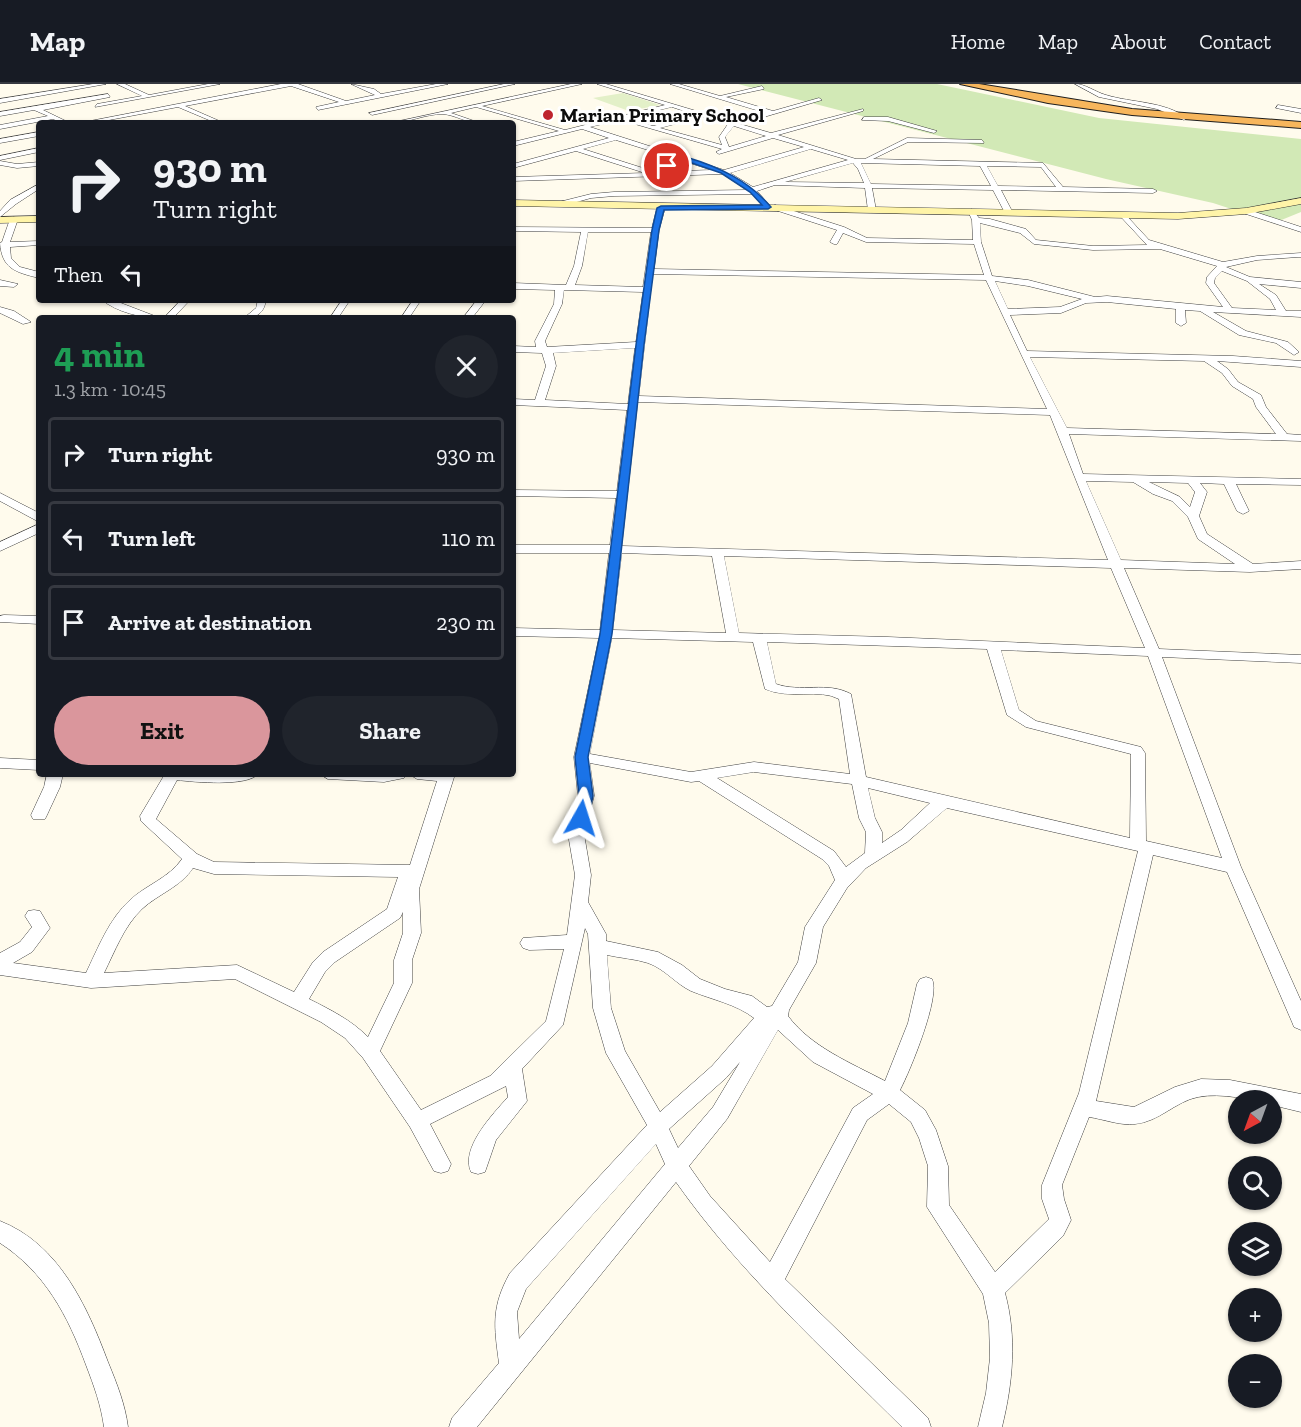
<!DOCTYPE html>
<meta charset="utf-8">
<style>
:root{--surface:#171b24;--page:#20242c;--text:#f1f3f6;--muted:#9ea1a6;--line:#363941;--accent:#da969c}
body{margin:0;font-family:"Zilla Slab",serif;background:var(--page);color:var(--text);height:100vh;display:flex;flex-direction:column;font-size:22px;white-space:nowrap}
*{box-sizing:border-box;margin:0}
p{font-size:20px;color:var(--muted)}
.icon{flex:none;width:33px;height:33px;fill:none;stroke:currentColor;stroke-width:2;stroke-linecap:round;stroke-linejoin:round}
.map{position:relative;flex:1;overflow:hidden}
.panel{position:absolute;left:36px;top:231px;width:480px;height:462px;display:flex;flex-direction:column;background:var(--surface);border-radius:6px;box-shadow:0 2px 4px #0004}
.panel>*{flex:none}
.guide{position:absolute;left:36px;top:36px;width:480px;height:183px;border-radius:6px;box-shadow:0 2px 4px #0004;background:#171b24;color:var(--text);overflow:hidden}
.needle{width:39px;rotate:221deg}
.fabs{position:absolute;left:1228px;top:1006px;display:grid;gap:12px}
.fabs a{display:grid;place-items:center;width:54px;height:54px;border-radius:50%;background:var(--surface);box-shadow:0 2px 4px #0004;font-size:30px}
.pin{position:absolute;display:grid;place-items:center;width:51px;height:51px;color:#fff;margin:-26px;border:3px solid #fff;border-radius:50%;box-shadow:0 2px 6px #0007}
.me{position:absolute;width:66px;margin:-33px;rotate:6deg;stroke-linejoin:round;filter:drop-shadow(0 0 4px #0008)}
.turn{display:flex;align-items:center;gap:21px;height:126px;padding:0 18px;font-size:27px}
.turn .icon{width:78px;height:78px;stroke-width:2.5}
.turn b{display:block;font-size:42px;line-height:51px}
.then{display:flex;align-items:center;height:57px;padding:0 18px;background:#0003;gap:12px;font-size:22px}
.round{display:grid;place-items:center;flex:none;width:63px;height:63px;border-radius:32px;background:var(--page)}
.summary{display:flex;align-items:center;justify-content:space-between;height:102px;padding:0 18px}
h1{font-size:36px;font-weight:700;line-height:45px;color:#1e9e55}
.cta{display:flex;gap:12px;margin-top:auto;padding:12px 18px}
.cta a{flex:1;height:69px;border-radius:36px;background:var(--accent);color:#111;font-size:24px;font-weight:700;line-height:69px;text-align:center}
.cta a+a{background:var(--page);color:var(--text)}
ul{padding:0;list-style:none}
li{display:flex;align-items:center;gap:18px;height:75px;margin:0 12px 9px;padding:0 6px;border:3px solid var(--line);border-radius:6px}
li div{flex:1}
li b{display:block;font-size:22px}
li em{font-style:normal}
header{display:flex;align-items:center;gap:36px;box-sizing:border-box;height:84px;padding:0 30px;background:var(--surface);border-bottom:2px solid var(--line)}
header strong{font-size:28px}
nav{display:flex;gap:33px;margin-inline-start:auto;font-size:21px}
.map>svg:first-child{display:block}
</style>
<header>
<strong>Map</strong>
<nav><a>Home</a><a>Map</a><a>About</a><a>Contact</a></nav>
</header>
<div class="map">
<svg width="1301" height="1343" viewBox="0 0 1301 1343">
<rect width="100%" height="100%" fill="#fffbed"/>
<!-- green -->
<polygon fill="#d2e9b6" points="738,0 937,0 1099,34 1301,55 1301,128 1274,139 1213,119 1106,95"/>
<!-- pitch -->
<polygon fill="#e3f0c8" points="623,9 660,21 629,27 593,14"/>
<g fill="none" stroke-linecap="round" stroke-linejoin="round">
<!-- minor casing -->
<g stroke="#404040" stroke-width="1">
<g id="minor">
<polygon points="93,0 106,0 0,19 0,15"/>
<polygon points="117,0 125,0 149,11 208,0 220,0 95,23 97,20 142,12"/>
<polygon points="281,0 298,0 346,17 375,11 351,0 374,5 381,10 436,0 448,0 318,26 316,23 339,18 291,2 185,22 224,39 216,39 178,23 93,39 80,39"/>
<polygon points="504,0 515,0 372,31 369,29"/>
<path d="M571 0H582L482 22 565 46 665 21 597 0H606L733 38 766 29 670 0H679L720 12 762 2 764 5 726 13 773 27 819 14 822 16 740 40 771 49 863 25V27L778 51 856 75H865L907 54 982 56 984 59 908 58 873 75 1043 79 1063 103 1153 105 1157 107 1153 109 1001 106 1012 127 1008 129 1004 127 993 106 872 104 876 126 872 128 868 126 865 104 775 101 757 107 771 123 767 125 752 110 614 112 591 114 562 122 559 118 591 110 614 108 747 106 723 90 513 97V93L645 89 576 67 513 84V80L609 54 582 45 513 62V58L559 47 476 23 451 29 480 39C467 39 455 31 443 30 425 30 408 39 390 39ZM672 23 696 31 653 42 627 34ZM703 33 728 40 719 53 722 61 660 44ZM621 36 722 65 716 68 719 70 773 54 804 63 724 86 590 43ZM734 42 766 52 729 63 725 53ZM616 56 712 86 650 88 649 86 583 65ZM811 65 848 76 753 103 730 89ZM853 79 858 85 864 99 785 98ZM861 79 980 82 991 102 871 100ZM987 82 1041 83 1056 103 998 102Z"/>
<path d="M1075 0C1086 0 1095 8 1106 11 1132 19 1164 17 1187 34L1184 36 1157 25 1099 13Z"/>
<polygon points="108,10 110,13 43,26 70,39 62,39 53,35 0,45 0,41 48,32 34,26 0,32 0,28"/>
<polygon points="1278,21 1301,25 1301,29 1276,24"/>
<polygon points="864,33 888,33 937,47 934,49 888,37 862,36"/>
<polygon points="39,48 39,52 0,59 0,55"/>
<polygon points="39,64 39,68 0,76 0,72"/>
<polygon points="0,77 17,80 39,78 39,82 17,84 0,81"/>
<polygon points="39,100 39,105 16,120 0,133 0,127 10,116"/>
<path d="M775 121 844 143 867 154 973 156 972 136 968 127 972 125 979 134 990 135 1026 145 1036 156 1093 162 1147 161 1121 133 1120 131 1124 129 1149 156 1223 178 1257 172 1301 169V173H1298L1257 176 1226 183 1250 193 1301 198V204L1259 200 1276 211 1286 227H1301V233L1213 228 1246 247 1288 258 1299 268 1294 271 1276 259 1239 251 1200 227 1185 226 1186 239 1181 242 1176 239V225L1107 218 1086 219 1061 229 1010 231 1027 267 1233 272 1301 277V283L1217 277 1228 285 1238 298 1261 311 1266 323 1287 350 1301 351V357L1069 350 1083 390 1301 395V401L1236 400 1249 427 1243 430 1237 427 1224 400 1200 399 1207 408 1199 432 1207 450 1253 480 1301 477V485L1250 488 1124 484 1159 565 1301 571V579L1162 573 1241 783 1301 917V946L1294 943 1292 938 1227 788 1153 771 1096 1017 1134 1023 1175 1003 1201 995 1230 996 1301 1010V1028L1272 1021V1017C1248 1017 1223 1008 1198 1013 1176 1017 1159 1038 1135 1040 1121 1042 1103 1035 1089 1033L1062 1101 1064 1115 1071 1136 1063 1152 1005 1209C1017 1253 1013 1298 1002 1343H978L986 1309 990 1274 989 1239 983 1210 927 1123 928 1082 919 1054 911 1038 889 1020 867 1036 785 1195 928 1334 931 1343H902C824 1265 740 1189 676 1098L477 1343H449L452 1334 499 1279C494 1242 491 1223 510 1189L647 1041 606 969 593 924 588 850 585 844 563 941 522 985 527 1017 496 1056 485 1088 478 1090 471 1088C460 1064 493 1030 508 1013L506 1002 430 1040 451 1080 448 1087 441 1089 434 1087 410 1043 363 974 345 954 321 938 235 895 91 904 0 891V869L20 858 32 843 25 832 28 827 34 826 40 827 50 844 32 868 13 879 86 889C98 864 109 835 130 816 146 801 169 794 182 775L141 737 140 732 165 690H258C247 703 194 698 177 696L156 735 197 770 214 778 410 781 437 697 417 695 409 690H455L419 805 421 849 412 876V899L380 967 421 1026 490 992 546 937 564 865 529 866 523 864 520 859 523 854 567 851 575 791 568 750 578 712 574 673 599 554 513 552V544L600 546 609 469H513V461H610L616 414 513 412V406L617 407 627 326 513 321V315L535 316 546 282 542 269 513 268V262L536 263 535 257 554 220 555 206 513 205V199L566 201 574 182 581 148 513 147V143L652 144 657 124 661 122 665 124 659 146 654 185 984 191 974 160 866 158 843 149 837 160H834L830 158 837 146 772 125ZM980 139 1020 149 1034 160 1093 166 1160 165 1217 182 1207 193 1206 199 1223 223 1107 212 1095 213 1028 196 992 192 981 158ZM588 148H651L643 203 575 201 582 182ZM1222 187 1247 197 1270 215 1276 226 1232 224 1214 199 1215 194ZM653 190 986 196 1047 325 639 312ZM995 197 1028 202 1082 215 1060 223 1008 225ZM564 206 643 208 636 258 547 263 545 257 562 220ZM635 264 628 320 545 316 556 282 553 269ZM1030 273 1204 277 1222 289 1232 302 1253 315 1256 323 1276 350 1067 344ZM638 318 1050 331 1108 476 622 462ZM1086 397 1133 398 1153 410 1172 417 1188 433 1198 455 1235 480 1121 476ZM1149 398 1188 399 1195 408 1190 423 1180 413ZM622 469 712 472 726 549 613 546ZM724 472 1111 484 1145 564 888 553 739 549ZM612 554 753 558 765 605C790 616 819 604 839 615L850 690 754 678 691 688 590 670ZM767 558 987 565 1007 631 1026 643 1131 670 1130 754 866 693 851 610C827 597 801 609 776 600ZM1001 566 1148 572 1222 774 1146 757 1145 669 1141 663 1036 637 1019 626ZM590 679 691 698 699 697 822 775 829 782 835 796 805 843 798 878 772 922 767 923 752 912 725 905 700 895 682 881 658 868 606 857V850L588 818 591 791 584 750 594 712ZM754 688 852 700 859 734 866 748 865 769 846 783 834 767 717 694ZM868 704 930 719 901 746 882 759V748L875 734ZM947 724 1138 767 1079 1009 1042 1101V1115L1049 1135 995 1188 949 1121 948 1082 936 1046 925 1026 900 1006C910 987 941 912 932 895L926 893 920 895 917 900 908 939 885 997C851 979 811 963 788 932L789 926 816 879 823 843 847 804 866 784 907 758ZM193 784 214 790 398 793 387 825 323 868 313 878 294 908 237 881 104 889C115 867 124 842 142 825 158 810 181 803 193 784ZM403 828V849L394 876V899L368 953C351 936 331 926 309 915L325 888 335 878 400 834ZM607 871C620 874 636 875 648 879 665 885 676 900 691 907 713 916 736 920 754 934L712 982 660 1028 625 967 611 924ZM778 946 813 978 873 1010 853 1024 770 1178 710 1112 689 1082 727 1035ZM740 978 713 1023 678 1064 669 1045 726 994ZM656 1060 665 1080 519 1255 517 1228 526 1205Z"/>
<polygon points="1246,125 1301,143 1301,148 1243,129 1242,127"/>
<path d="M14 133 18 135 10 158 39 157V161L10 163 11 174 20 183 39 188V194C14 188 2 184 0 159L2 158 10 135Z"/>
<polygon points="0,196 18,200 14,203 0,202"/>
<path d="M102 216H113L160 234C141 234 117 228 102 216Z"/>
<polygon points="181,216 190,216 173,234 164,234"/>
<path d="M258 216H266C264 229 257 234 244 234L256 224Z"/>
<polygon points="342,216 350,216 338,234 330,234"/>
<polygon points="413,216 421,216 409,234 401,234"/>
<polygon points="477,216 486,216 472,234 463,234"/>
<polygon points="0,223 14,227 31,238 23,240 0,229"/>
<polygon points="0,409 39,429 39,438 0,417"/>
<polygon points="39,440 39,449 0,467 0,458"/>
<polygon points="4,531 39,532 39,540 0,538 0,532"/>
<polygon points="0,674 39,676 39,686 0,684"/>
<polygon points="47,690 63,690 60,703 47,731 45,735 33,735 31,731 44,703"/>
<polygon points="320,690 407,690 404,694 384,698 328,695"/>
<path d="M0 1137C59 1160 87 1222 108 1278 117 1300 125 1320 128 1343H104C101 1321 94 1302 86 1281 68 1232 45 1188 0 1159Z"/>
</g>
</g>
<!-- secondary casing -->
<g stroke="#2f2f2f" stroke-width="1">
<g id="secondary">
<polygon points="1301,114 1301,120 1246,130 1178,135 513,122 513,116 1178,129 1246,124"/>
<polygon points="39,132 39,138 0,139 0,133"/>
</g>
</g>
<!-- trunk casing -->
<g stroke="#1e1e1e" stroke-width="2">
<polygon id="trunk" points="960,0 979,0 1132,25 1301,38 1301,44 1132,31 1048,19"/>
</g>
<!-- minor -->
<use href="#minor" fill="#fff" fill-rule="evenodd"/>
<!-- secondary -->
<use href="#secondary" fill="#fff4a8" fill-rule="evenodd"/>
<!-- trunk -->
<use href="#trunk" fill="#f7b65c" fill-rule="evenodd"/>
</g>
<!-- route -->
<path fill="#1a73e8" stroke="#114b97" stroke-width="1.5" d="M686 73C719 83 748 96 771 123L768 125 664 126 659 146 644 261 612 550 588 673 593 712 588 734 581 739 574 734 579 712 575 673 600 550 636 261 652 146 657 124 661 122 762 121 750 108 721 89 686 77 667 84 664 82Z"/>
<!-- markers -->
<circle fill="#be242e" stroke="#fff" stroke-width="2" cx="548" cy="31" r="6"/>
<g text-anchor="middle" stroke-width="6" stroke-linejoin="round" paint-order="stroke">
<!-- far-poi labels -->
<g font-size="20" font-weight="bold" fill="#0d0d0d" stroke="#fff" text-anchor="start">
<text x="560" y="38">Marian Primary School</text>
</g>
</g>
</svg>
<div class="fabs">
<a><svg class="needle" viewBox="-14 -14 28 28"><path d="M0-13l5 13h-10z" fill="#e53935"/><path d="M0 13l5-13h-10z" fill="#9ea1a6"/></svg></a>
<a><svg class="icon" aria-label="search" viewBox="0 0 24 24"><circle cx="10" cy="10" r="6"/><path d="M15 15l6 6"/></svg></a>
<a><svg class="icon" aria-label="layers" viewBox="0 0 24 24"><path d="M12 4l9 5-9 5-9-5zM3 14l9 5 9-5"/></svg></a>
<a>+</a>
<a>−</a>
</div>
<div class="pin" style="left:667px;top:82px;background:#d93025"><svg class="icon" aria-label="arrive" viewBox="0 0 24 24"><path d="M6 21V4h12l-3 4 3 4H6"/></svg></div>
<svg class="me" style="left:581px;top:734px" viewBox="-20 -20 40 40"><path d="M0-17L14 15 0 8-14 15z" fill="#1a73e8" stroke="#fff" stroke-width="4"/></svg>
<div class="guide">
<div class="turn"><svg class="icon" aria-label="right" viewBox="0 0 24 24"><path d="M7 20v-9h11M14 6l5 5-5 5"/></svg><div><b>930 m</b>Turn right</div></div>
<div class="then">Then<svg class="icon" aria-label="left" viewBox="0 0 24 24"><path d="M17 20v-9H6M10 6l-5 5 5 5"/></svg></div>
</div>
<section class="panel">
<div class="summary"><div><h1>4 min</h1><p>1.3 km · 10:45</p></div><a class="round"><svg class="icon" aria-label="close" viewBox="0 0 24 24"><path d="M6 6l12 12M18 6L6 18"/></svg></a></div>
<ul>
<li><svg class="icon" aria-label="right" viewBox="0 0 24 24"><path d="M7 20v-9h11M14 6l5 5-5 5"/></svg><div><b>Turn right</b></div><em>930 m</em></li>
<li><svg class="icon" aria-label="left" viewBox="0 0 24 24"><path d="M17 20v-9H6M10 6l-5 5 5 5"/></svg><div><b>Turn left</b></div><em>110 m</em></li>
<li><svg class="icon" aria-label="arrive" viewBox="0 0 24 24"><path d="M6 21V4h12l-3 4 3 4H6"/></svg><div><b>Arrive at destination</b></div><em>230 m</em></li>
</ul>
<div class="cta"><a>Exit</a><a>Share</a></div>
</section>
</div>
